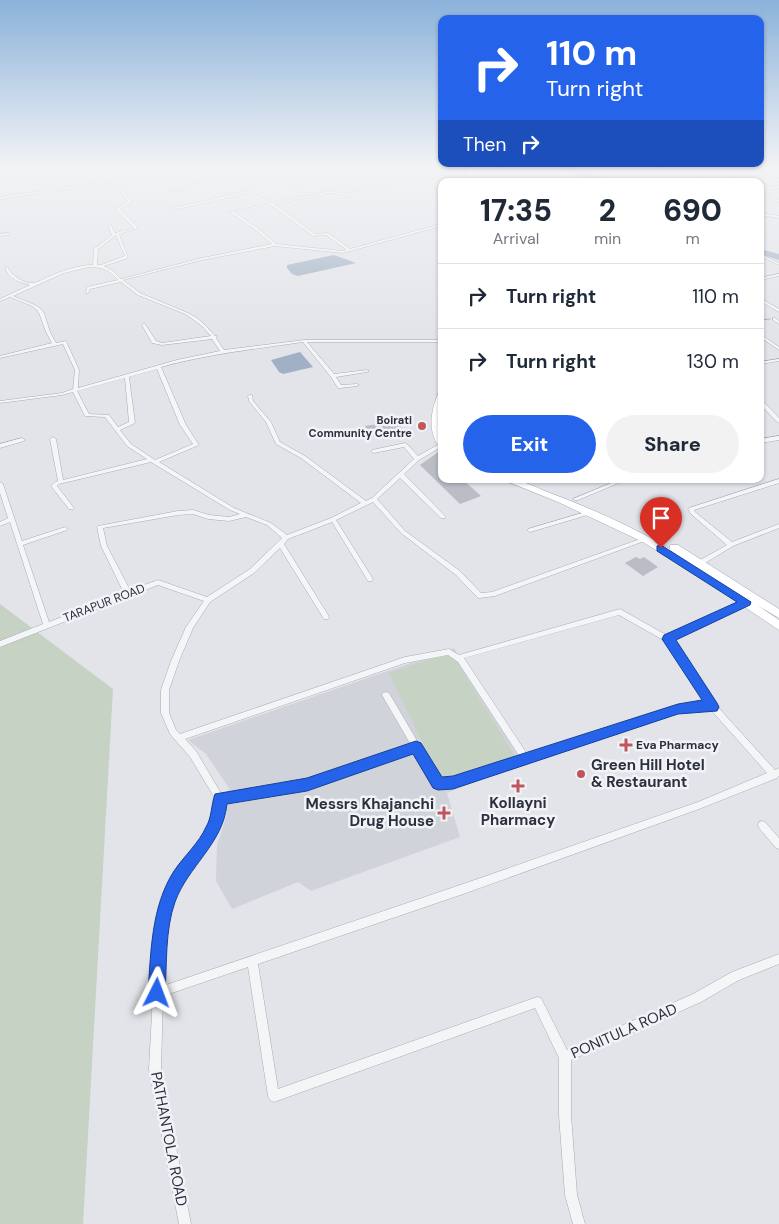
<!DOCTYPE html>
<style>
:root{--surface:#fff;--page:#f2f2f3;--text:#1f2937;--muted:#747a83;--line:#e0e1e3;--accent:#2563eb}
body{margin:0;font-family:"DM Sans",sans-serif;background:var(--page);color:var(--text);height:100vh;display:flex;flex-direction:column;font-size:19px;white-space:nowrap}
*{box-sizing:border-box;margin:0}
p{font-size:16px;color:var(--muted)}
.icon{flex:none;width:28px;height:28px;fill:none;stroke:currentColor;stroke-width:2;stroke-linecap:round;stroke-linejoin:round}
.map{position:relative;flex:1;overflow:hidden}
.panel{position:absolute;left:438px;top:178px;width:326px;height:305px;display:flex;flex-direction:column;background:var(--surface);border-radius:10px;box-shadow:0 1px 4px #0004}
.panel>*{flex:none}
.guide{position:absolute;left:438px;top:15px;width:326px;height:152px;border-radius:10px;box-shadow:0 1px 4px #0004;background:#2563eb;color:#fff;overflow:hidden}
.pin{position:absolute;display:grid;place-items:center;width:42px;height:42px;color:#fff;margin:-51px -21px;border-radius:50% 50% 50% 0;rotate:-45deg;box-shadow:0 0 5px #0007}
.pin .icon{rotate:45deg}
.me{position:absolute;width:55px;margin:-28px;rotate:3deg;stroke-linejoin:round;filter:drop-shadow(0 0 4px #0008)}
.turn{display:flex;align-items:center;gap:18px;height:105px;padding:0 25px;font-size:22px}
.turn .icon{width:65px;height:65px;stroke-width:2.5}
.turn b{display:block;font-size:35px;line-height:42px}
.then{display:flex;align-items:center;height:48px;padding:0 25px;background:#0003;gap:10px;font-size:19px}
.eta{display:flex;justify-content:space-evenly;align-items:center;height:85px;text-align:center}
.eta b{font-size:30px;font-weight:800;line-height:35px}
.cta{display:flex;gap:10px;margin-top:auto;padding:10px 25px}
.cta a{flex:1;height:58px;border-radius:30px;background:var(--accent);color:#fff;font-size:20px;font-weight:800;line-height:58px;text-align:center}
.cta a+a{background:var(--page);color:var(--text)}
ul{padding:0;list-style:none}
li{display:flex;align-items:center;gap:15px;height:65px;padding:0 25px;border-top:1px solid var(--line)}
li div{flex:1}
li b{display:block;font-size:19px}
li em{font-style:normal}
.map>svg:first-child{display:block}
</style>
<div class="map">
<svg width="779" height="1224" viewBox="0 0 779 1224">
<rect width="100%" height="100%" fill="#e2e4e9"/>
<!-- built -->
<polygon fill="#d0d3da" points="454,648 522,763 447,793 460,837 311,891 298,882 232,909 216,881 217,845 227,814 229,788 206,754 188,740"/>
<!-- green -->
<g fill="#c6d2c4">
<polygon points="0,604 113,689 83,1224 0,1224"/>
<polygon points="443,655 451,655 455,659 516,758 440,779 389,673"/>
</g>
<!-- water -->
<g fill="#a1b0c5">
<polygon points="334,255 356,263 298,276 292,274 287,268 287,265"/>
<polygon points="300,352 313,367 283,374 279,372 271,360"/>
</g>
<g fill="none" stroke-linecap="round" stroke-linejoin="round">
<!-- stream -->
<polyline stroke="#a1b0c5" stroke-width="1" points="760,320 770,319"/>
<!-- river -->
<g fill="#a1b0c5" fill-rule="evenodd">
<path d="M557 166H567L614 181C596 182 573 176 557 166Z"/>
<polygon points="760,249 779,254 779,260 760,254"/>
</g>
</g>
<!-- building -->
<g fill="#babdc5">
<polygon points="398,421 404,432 370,437 365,426"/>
<polygon points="441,450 441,479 462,479 481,496 460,504 420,465"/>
<polygon points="636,557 640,559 644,557 658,567 643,576 625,563"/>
</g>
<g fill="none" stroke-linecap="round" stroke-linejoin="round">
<!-- minor casing -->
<g stroke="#a8abb3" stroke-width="1">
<g id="minor">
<polygon points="45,166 63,166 36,169 35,168"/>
<path d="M87 166H90L103 183 189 171 262 172 281 166H286L265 173 303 187 301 188 262 174 226 173 225 174 227 178 188 184 190 188 172 191 175 195 174 196 169 190 187 187 185 183 224 176 223 173H189L116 183 132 202 120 209 138 228 119 234 128 258 104 266 113 271 121 279 202 258 272 244 257 231 229 212 269 204 248 193 173 210 172 208 248 191 272 203 331 191 347 194 360 191 344 184 345 182 363 190 393 181 471 169 470 171 393 183 347 196 331 193 274 204 315 234 328 233 350 249 441 224V226L343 253 275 246 202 260 123 280 140 293 188 313 197 318 206 326 215 336H217L216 338 224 350 304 340H441V342H307L334 374 367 370 369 371 367 372 336 377 341 385 357 384 359 385 357 386 340 388H338L331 377 303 342C255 349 208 354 161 367L186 425 199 445 159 462 234 508 271 523 287 535 331 518 361 503 301 458 276 444 266 422 249 401 248 396 250 395H252L253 401 271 422 280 442 305 456 366 501 372 498 414 459 404 447 374 453 371 451 372 450 405 443 407 444 418 456 441 443V447L419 460 404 474 445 516 446 517 445 518H441L400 478 377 499 405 531 460 571 481 593 492 592 643 538 645 537 648 539 647 540 495 596 480 598H478L456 575 401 533 373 502 336 520 373 579 372 581H368L332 522 288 539 284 544 328 615 329 617 328 619H324L280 548 254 573 210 602 193 628 179 661 169 690V713L176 730 180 734 405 657 449 649 459 655 620 609 668 636 744 600H746L749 602 748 604 672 640 716 705 775 770 779 768V776L777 778 699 809 466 893 258 964 278 1089 537 997 541 998 567 1050 693 994 732 972 779 954V964L739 980 701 1002 571 1060V1115L577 1195 585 1224H573L565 1195 559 1115V1058L535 1008 274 1102 270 1100 268 1096 248 967 163 996 161 1069 191 1224H179L149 1069 153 995 152 993 153 990 155 943 162 901 177 874 208 831 214 817 216 800 190 757 170 734 161 713V690L171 661 186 627 204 601 158 585 0 647V641L43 624 10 522 0 526V522L8 518 0 493V482L3 484 22 541 65 527 68 529 67 530 23 545 49 622 124 593 101 546 97 527 98 526 178 511 193 510 209 515 229 517 240 514 230 510 151 462 59 484 57 486 74 508 73 509H69L51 486 55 482 58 481 50 439 51 438 53 437 56 439 63 480 147 459 127 446 105 417 85 416 73 392 62 395 0 403V401L62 393 73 389 75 370 63 344 0 358V356L52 343 46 332 39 313 37 310 32 306 10 297 0 301V299L30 285C19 282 8 279 5 267H7C12 275 23 284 33 283 37 283 43 279 48 277 62 271 78 265 93 265L94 249 112 235 108 226 111 225 116 235 98 249 97 265H101L125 256 115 233 134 228 116 209 128 202 113 183 0 199V197L100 183ZM271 205 313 236 326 235 347 250 343 251 276 244 259 229 234 212ZM89 267C103 267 109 270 118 280L87 287 86 293H88L90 289 121 282 138 295 185 314 194 320 203 327 211 336 162 343 156 341 145 324H143L142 325 152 343 162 345 212 339 220 351 177 360 78 388 79 370 66 341 56 343 50 332 44 313 40 308 35 305 13 296 64 273ZM157 369 180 425 193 444 155 460 131 444 120 430 135 423 129 377ZM125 378 129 422 118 427 109 415 89 414 77 391ZM193 514 208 519 229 521 246 517 267 525 282 538 250 569 207 597 158 580 130 590 107 546 103 528 178 515ZM619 615 665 641 706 703H699L678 706 527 754 464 658ZM448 655 458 662 520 757 453 778 440 780 389 693 386 692 383 693 382 695 411 745 307 780 222 795 196 751 185 739 405 663ZM699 709 711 710 767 773 698 802 466 883 163 986 165 943 172 902 183 880 214 837 222 817 224 802 307 788 414 751 435 787 438 788 453 786 678 712Z"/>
<polygon points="487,166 518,166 471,169 470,168"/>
<polygon points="654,166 675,166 655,168"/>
<polygon points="680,166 684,166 707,181 704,181"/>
<polygon points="722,166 725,166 735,173 749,173 766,180 779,179 779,181 766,182 749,175 737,175 745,181 742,181"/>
<polygon points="779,186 779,188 760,190 760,188"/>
<polygon points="760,192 779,200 779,202 760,194"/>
<polygon points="760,213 779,216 779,218 760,215"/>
<polygon points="9,233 10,235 0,236 0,234"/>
<polygon points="760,254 779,263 779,265 760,256"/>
<polygon points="779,274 779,276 760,280 760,278"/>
<polygon points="760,298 779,309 779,312 760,301"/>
<polygon points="773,318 775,318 779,321 779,324 773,320"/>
<polygon points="760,334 779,347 779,350 760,337"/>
<polygon points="779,359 779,361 760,364 760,362"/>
<polygon points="760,400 762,400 779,418 779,423 777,422 760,404"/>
<polygon points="779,436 779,440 760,443 760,439"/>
<polygon points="22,438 24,439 24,441 0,448 0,444"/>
<polygon points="621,479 628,479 578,500 574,500 573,499"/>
<polygon points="779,479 779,483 694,510 695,512 732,542 779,524 779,528 733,546 697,568 693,568 692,566 693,564 727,545 691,514 688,509 689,508"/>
<polygon points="589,511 591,512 592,513 591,514 530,532 527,530 528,529"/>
<polygon points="762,821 765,822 779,838 779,849 776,848 759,828 758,825 759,822"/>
</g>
</g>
<!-- secondary casing -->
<g stroke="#a8abb3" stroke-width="1">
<polygon id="secondary" points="653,166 657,166 648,181 644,181"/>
</g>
<!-- primary casing -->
<g stroke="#a2a8b3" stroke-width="1">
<g id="primary">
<polygon points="463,166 468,166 472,170 471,181 467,181 468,170"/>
<path d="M438 394H441L440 426 441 446 438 445C428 430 431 410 438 394Z"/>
<path d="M501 479C517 478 531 485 545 491 588 507 631 526 670 549V545H678L779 609V618L757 605 779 620V630L689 570 641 541 558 502Z"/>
</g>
</g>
<!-- minor -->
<use href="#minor" fill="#f4f5f7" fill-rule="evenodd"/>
<!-- secondary -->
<use href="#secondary" fill="#fff" fill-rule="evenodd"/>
<!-- primary -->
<use href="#primary" fill="#fff" fill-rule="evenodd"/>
</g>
<!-- sky -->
<linearGradient id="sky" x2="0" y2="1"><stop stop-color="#8bb2da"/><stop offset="0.49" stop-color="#f2f3f5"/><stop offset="1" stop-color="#f2f3f5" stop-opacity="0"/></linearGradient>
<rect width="779" height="338" fill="url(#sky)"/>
<!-- route -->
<path fill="#2563eb" stroke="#184099" d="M661 545 751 602 750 605 676 640 717 703 719 707 717 711 678 714 453 789 438 790 433 788 413 754 307 791 227 804C223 844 188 866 175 902 165 930 167 964 165 993L163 999 157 1002 151 999 148 993C151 952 151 907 174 871 184 856 199 843 206 827 212 817 211 805 215 794L307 778 416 741 421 743 442 777 453 776 678 704 702 700 662 639 664 635 737 602 657 551V546Z"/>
<!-- markers -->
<g fill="#c0555e" stroke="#f1f3f6" stroke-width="2">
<circle cx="422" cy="426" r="5"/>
<path d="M623.5 737.5h5v5h5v5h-5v5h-5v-5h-5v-5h5z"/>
<circle cx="581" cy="774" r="5"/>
<path d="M515.5 778.5h5v5h5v5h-5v5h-5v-5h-5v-5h5z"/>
<path d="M441.5 805.5h5v5h5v5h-5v5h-5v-5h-5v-5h5z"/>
</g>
<g text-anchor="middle" stroke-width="5" stroke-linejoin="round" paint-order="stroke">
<!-- far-poi labels -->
<g font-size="11" font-weight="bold" fill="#2c313f" stroke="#f1f3f6" text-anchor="end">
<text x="412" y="424">Boirati<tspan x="412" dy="13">Community Centre</tspan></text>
</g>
<!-- street labels -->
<g font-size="12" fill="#2c313f" stroke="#f1f3f6">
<text transform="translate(104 603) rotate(-21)" y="4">TARAPUR ROAD</text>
</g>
<!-- poi labels -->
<g font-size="12" font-weight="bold" fill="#2c313f" stroke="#f1f3f6" text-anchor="start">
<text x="636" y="749">Eva Pharmacy</text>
</g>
<!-- near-poi labels -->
<g font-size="15" font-weight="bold" fill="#2c313f" stroke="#f1f3f6" text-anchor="start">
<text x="591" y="770">Green Hill Hotel<tspan x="591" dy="17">&amp; Restaurant</tspan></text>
<text x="518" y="808" text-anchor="middle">Kollayni<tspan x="518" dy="17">Pharmacy</tspan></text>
<text x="434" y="809" text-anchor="end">Messrs Khajanchi<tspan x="434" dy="17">Drug House</tspan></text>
</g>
<!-- near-street labels -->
<g font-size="15" fill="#2c313f" stroke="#f1f3f6">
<text transform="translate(624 1031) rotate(-24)" y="5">PONITULA ROAD</text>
<text transform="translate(169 1139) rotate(79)" y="5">PATHANTOLA ROAD</text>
</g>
</g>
</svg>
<div class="pin" style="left:661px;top:548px;background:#d93025"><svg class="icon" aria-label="arrive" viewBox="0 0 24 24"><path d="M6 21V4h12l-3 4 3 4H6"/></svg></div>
<svg class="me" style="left:157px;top:993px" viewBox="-20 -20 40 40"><path d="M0-17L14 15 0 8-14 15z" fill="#2563eb" stroke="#fff" stroke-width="4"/></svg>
<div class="guide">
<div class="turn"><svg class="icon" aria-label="right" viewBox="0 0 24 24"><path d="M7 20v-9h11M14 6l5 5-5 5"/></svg><div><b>110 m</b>Turn right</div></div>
<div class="then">Then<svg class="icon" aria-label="right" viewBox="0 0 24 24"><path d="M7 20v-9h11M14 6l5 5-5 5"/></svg></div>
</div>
<section class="panel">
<div class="eta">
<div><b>17:35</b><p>Arrival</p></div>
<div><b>2</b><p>min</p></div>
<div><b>690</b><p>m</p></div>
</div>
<ul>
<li><svg class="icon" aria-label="right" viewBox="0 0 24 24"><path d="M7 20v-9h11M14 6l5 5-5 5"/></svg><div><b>Turn right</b></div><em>110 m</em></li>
<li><svg class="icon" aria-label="right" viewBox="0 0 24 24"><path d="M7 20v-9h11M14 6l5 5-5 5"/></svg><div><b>Turn right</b></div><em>130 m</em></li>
</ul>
<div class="cta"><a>Exit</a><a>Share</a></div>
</section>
</div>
